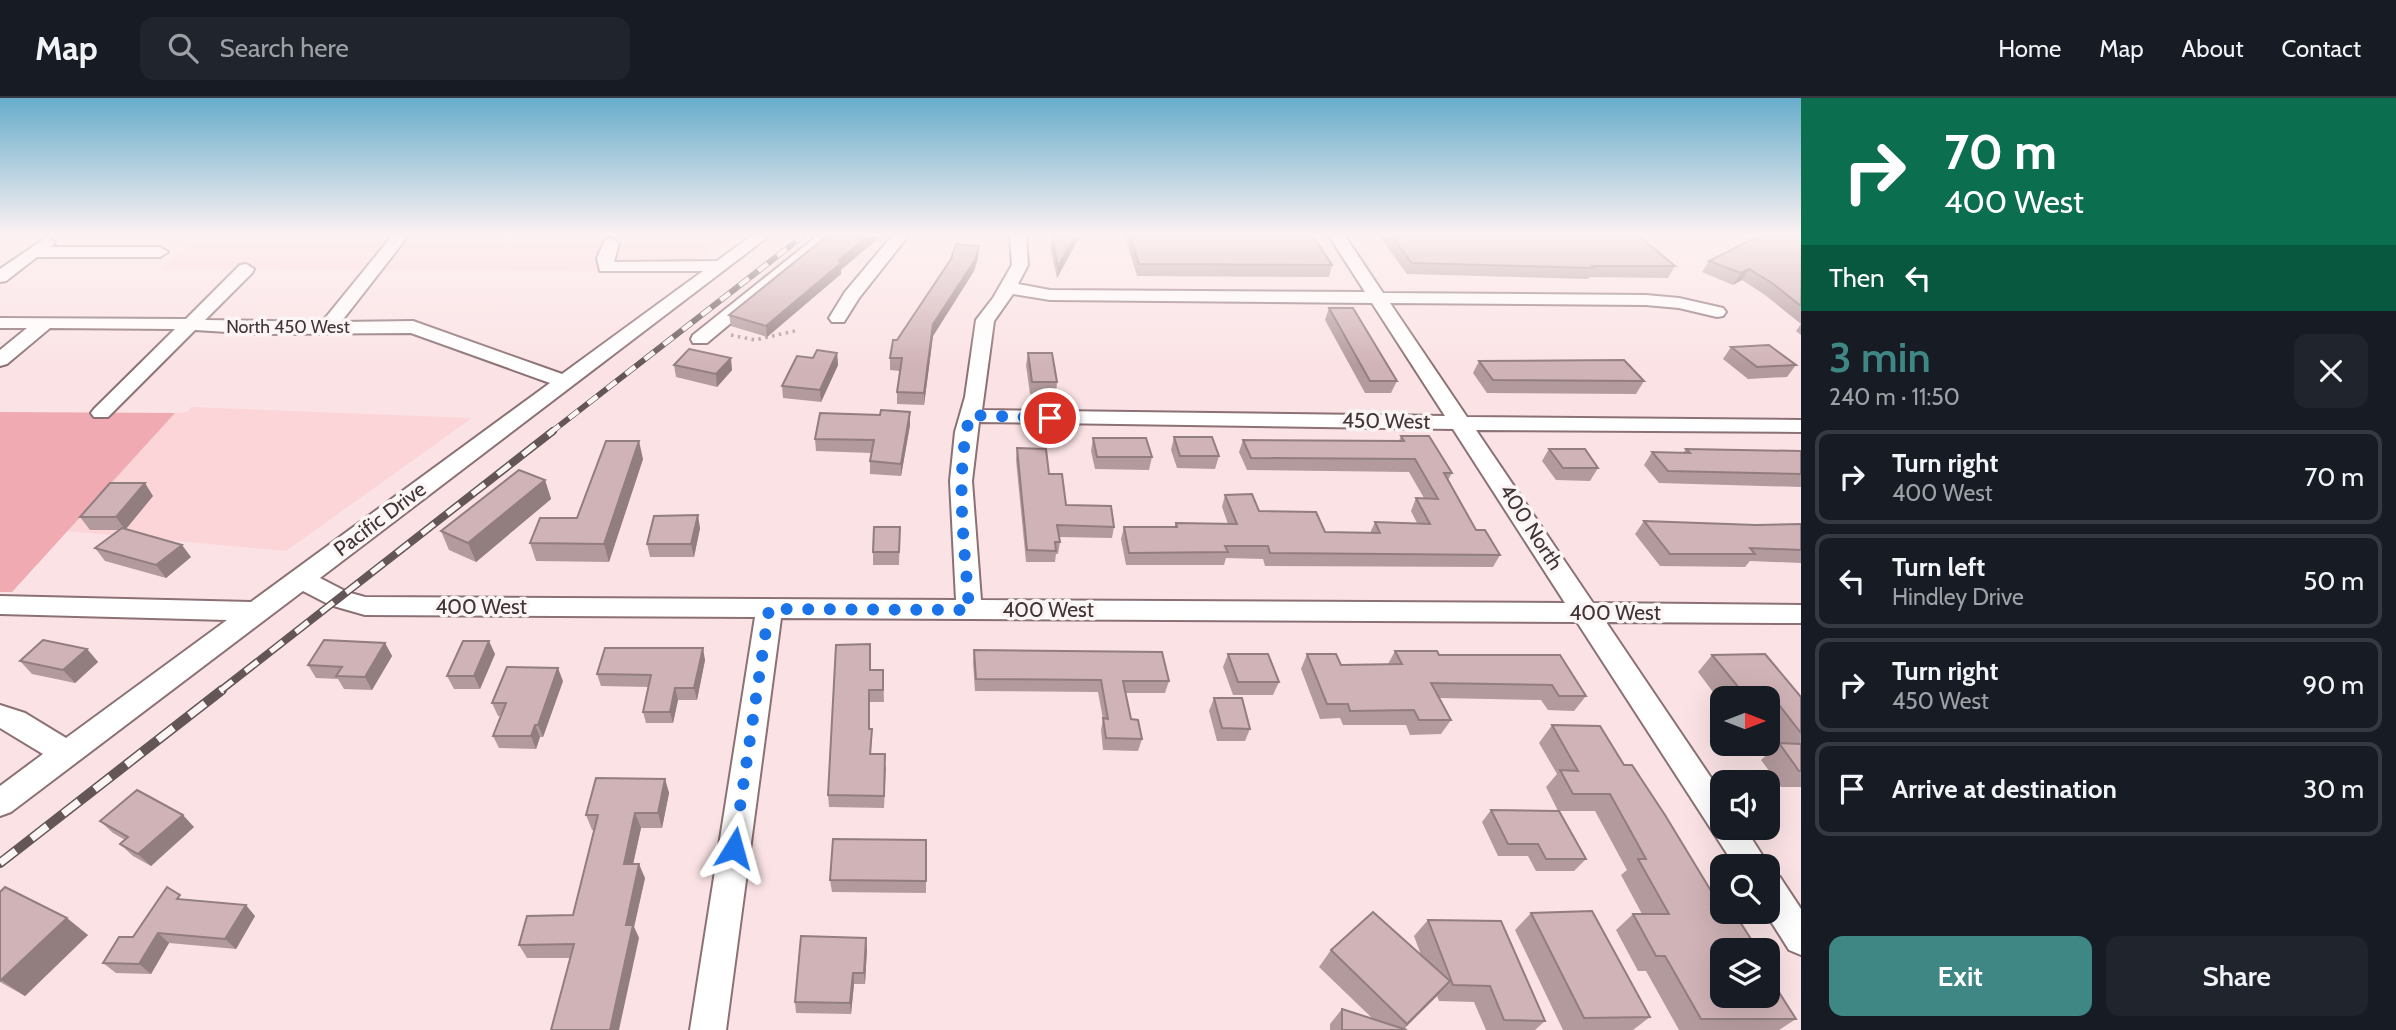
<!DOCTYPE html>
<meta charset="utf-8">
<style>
:root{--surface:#171b24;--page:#20242c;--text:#f1f3f6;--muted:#9ea1a6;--line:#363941;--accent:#3f8785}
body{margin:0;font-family:Cabin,sans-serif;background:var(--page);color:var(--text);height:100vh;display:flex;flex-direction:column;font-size:26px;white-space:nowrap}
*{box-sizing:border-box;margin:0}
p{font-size:23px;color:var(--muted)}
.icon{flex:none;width:38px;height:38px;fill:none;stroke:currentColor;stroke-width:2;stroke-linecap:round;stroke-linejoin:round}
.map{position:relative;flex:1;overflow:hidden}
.panel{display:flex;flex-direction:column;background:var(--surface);width:595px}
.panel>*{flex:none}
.guide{background:#0b6e4f;color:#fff;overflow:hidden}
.needle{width:46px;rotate:90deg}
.tools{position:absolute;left:1710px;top:588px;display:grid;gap:14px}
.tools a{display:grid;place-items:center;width:70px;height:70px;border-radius:14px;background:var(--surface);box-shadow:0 7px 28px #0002;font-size:35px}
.pin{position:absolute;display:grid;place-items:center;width:60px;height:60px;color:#fff;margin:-30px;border:4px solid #fff;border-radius:50%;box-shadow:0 2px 7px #0007}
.me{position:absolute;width:77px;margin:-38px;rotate:8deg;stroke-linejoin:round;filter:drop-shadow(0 0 5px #0008)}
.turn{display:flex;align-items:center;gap:24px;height:147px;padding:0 28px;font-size:32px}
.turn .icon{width:91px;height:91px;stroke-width:2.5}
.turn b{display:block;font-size:49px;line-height:60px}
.then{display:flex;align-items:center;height:66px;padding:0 28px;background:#0003;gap:14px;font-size:26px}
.round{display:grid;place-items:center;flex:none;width:74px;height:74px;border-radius:14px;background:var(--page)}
.head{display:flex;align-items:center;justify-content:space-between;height:119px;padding:0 28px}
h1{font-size:42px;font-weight:600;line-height:52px;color:var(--accent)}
.cta{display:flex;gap:14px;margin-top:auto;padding:14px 28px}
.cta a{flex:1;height:80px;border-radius:14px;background:var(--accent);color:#fff;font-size:28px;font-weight:600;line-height:80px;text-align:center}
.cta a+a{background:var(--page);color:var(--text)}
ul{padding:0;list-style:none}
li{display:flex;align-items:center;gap:21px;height:94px;margin:0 14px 10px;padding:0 14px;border:4px solid var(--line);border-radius:14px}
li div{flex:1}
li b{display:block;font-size:26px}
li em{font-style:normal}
header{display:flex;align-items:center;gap:42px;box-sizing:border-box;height:98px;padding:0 35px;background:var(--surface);border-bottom:2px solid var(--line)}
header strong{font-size:33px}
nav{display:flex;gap:38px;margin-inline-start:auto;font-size:24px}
.search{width:490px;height:63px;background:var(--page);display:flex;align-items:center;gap:18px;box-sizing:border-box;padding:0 24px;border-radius:14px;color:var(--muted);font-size:26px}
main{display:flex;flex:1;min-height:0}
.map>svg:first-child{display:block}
</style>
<header>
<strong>Map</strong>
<div class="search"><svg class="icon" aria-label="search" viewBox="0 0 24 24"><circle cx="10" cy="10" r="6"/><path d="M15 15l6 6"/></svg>Search here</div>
<nav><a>Home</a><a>Map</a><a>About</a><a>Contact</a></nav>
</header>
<main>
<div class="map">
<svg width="1801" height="932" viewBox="0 0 1801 932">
<rect width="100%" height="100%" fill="#fbe3e5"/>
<!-- built -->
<g fill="#fcd5d9">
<polygon points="197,138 727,138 679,173 160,171"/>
<polygon points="191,309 472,320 286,453 67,433 175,315 187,314"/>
</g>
<!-- green -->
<polygon fill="#efaab2" points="0,314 175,315 12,494 0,494"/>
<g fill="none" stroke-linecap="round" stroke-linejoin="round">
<!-- minor casing -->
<g stroke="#8b7174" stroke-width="4">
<g id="minor">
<path d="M392 138H408L341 224 413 223 562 276 703 173H600L597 160 605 142 611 140 619 145 614 164 717 163 751 138H769L320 480 347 494 365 499 956 502 950 383 955 334 965 299 976 222 993 200 1012 167 1010 138H1026L1028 167 1018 186 1050 192 1365 194 1329 138H1345L1383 195 1646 197 1679 200 1723 210 1726 214 1723 218 1717 219 1679 210 1646 207 1390 205 1467 319 1801 322V334L1476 332 1593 505 1801 507V525L1606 524 1722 696V730H1745L1769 768 1768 772V768H1735L1577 524 781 520 726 932H690L755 519 365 517 330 507 303 493 11 714 0 718V688L43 656 0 630V607L25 615 66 640 227 522 0 516V498L251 504 550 285 411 235 261 236 195 232 108 319H94L91 315 94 311 175 231 50 230 7 266 0 268V252L27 230H0V220L186 221 240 167 246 166 254 171 252 175 205 222 322 224ZM1013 196 1050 202 1372 205 1445 318 982 312 994 223ZM979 324 1453 331 1565 505 981 502 972 383Z"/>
<polygon points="817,138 835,138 707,245 693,245 691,241 693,237"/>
<polygon points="892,138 908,138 859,200 844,224 832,224 829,220 845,194"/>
<polygon points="47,139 55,144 51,149 160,149 168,154 160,159 37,159 6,183 0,184 0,171"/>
<polygon points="1768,775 1780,779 1801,811 1801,857 1789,852 1765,814 1768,814"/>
</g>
</g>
<!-- path -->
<polyline stroke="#b09d9f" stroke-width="3.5" stroke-dasharray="2.5 4.5" stroke-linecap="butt" points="731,237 755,242 799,232"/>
<!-- minor -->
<use href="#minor" fill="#fff" fill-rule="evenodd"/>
<!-- rail-far2 casing -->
<g stroke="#645657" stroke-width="6">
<polyline id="rail-far2" points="550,335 803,138"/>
</g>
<!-- rail-far1 casing -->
<g stroke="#645657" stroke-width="8">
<polyline id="rail-far1" points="220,593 553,333"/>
</g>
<!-- rail casing -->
<g stroke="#645657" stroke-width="10">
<polyline id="rail" points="0,765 222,592"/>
</g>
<!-- rail-far2 -->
<use href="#rail-far2" stroke="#fbf5f6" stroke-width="4.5" stroke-dasharray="12" stroke-linecap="butt"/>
<!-- rail-far1 -->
<use href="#rail-far1" stroke="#fbf5f6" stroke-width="5" stroke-dasharray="16" stroke-linecap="butt"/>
<!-- rail -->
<use href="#rail" stroke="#fbf5f6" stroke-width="7" stroke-dasharray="20" stroke-linecap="butt"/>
</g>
<!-- wall -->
<g fill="#b39a9d">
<polygon points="1052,138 1080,138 1057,180 1050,149"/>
<polygon points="1125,138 1313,138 1332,167 1329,179 1137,178"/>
<polygon points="1379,138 1639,138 1675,168 1668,180 1590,179 1588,181 1407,176"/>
<polygon points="1801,138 1801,237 1796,233 1801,226 1765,197 1742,182 1733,187 1702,174 1709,163"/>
<polygon points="978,160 974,173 933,238 924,307 897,306 897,294 900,273 890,272 890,260 897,242"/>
<polygon points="841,172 841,176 767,239 731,228 729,217"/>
<polygon points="1329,210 1397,283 1391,295 1365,295 1325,222"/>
<polygon points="1731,249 1796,267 1787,279 1748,281 1723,261"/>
<polygon points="837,255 838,267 821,304 783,300 782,288 813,260"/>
<polygon points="1028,255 1057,284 1056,297 1030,296 1026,267"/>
<polygon points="1479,263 1644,283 1636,296 1487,295 1473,275"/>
<polygon points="674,267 732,272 717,289 676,279"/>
<polygon points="910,314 910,327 901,378 870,376 870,363 871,355 816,353 815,341 880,317"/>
<polygon points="1401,338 1452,375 1448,382 1476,432 1500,457 1493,469 1265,468 1263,461 1226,460 1224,467 1126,467 1121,441 1124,429 1174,429 1176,425 1228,426 1222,409 1225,397 1259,413 1325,434 1370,435 1375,424 1417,425 1411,413 1416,400 1424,400 1409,374 1247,372 1239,354 1243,342 1399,343"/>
<polygon points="1174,339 1219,358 1215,371 1177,370 1171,352"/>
<polygon points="1093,340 1152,359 1149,372 1095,371 1091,353"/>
<polygon points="1017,350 1049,376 1066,407 1114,429 1112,440 1059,439 1060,444 1058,456 1056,456 1055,464 1026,464 1016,362"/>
<polygon points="1549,351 1598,370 1590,383 1556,382 1542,363"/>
<polygon points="1686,351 1801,353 1801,389 1659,385 1644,367 1652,354 1683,355"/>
<polygon points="643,361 609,464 536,463 530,445 577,420"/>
<polygon points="545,382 551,401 476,464 449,452 441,433"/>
<polygon points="153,398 126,431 191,459 166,480 105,463 95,450 119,432 90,432 80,419"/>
<polygon points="1644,423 1756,427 1801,426 1801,465 1750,463 1745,469 1660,468 1635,436"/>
<polygon points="900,429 899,467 873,467 873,454"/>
<polygon points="700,430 694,459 650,459 647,446"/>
<polygon points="385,545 392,558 372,592 344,591 338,581 316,580 308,567"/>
<polygon points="87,551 98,564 75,585 32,576 20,563"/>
<polygon points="974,552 1169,583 1165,595 1126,595 1131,621 1142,641 1138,653 1103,652 1101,632 1103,621 1098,594 975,593 973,564"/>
<polygon points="1395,553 1439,557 1560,557 1586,598 1574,613 1548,612 1541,602 1439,600 1451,622 1441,636 1410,637 1406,627 1343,627 1340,620 1320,621 1301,571 1307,556 1341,567 1388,566"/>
<polygon points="495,556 480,591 454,591 447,578"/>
<polygon points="1228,556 1279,584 1273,597 1233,597 1223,569"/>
<polygon points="1712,557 1801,599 1801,689 1781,689 1761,662 1778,646 1768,631 1768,600 1722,600 1722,606 1698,574"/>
<polygon points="705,562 697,602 678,602 673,625 646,625 643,614 648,589 601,588 597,576"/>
<polygon points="870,572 883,572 884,604 869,604 869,631 872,631 871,656 886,669 884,710 829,709 828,697"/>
<polygon points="563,583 543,639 540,639 536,651 499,650 493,638 501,618 498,618 492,605"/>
<polygon points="1214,600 1250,631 1245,643 1217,643 1209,613"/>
<polygon points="1552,627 1600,628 1722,852 1796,921 1779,932 1679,932 1646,873 1638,873 1616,832 1633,816 1642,816 1621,777 1627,772 1595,713 1559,713 1586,761 1574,773 1536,773 1528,758 1498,758 1482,724 1491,712 1558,713 1546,689 1557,676 1539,645"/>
<polygon points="665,681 669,695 662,730 641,730 633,766 645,780 634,829 639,840 571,860 527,860 519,847 573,817 595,732 592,732 586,717"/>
<polygon points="100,723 194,729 151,768 133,758 120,746 125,742 113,735"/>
<polygon points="830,782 926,783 926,795 832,794"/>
<polygon points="0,794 88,837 25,898 0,884"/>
<polygon points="185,802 255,818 236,851 169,845 151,876 116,875 103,865 133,839"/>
<polygon points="1531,815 1650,919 1633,932 1563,932 1515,832"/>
<polygon points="1428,822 1545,923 1535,932 1486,932 1474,904 1439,903 1437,898 1404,931 1407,932 1330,932 1330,926 1342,911 1372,920 1319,869 1331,852 1421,857 1414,838"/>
<polygon points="867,851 865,886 854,886 851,916 796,915 795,904"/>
</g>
<!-- shaded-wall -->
<g fill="#927d7f">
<polygon points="868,138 881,138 841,172 841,176 767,239 766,228 839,162"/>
<polygon points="1075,138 1080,138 1057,180 1058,169"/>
<polygon points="979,148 978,160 974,173 933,238 924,307 924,295 933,226"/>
<polygon points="1749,171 1742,182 1733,187 1741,175"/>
<polygon points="837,255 838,267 821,304 820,292"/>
<polygon points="731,260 732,272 717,289 716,276"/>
<polygon points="910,314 910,327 901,378 901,366"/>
<polygon points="639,343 643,361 609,464 604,446"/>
<polygon points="545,382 551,401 476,464 468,445"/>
<polygon points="145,385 153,398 125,432 116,419"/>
<polygon points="698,417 700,430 694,459 691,446"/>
<polygon points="182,447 191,459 166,480 156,467"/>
<polygon points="489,543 495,556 480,591 474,578"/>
<polygon points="385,545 392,558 372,592 365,579"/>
<polygon points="703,550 705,562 697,602 694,590"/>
<polygon points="87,551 98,564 75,585 63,572"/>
<polygon points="558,570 563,583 543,639 538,627"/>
<polygon points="675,590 678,602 673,625 670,614"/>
<polygon points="535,627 540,639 536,651 531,638"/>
<polygon points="665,681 669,695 662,730 658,715"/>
<polygon points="635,715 641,730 630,780 624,766"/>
<polygon points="183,717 194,729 151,768 138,756"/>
<polygon points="639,766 645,780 634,829 639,840 619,932 610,932 626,827"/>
<polygon points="246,807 255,818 236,851 225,841"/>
<polygon points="67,820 88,837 25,898 1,882"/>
<polygon points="158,835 169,845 151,876 139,866"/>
<polygon points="866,840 867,851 865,886 864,875"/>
<polygon points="853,875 854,886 851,916 850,905"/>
<polygon points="1450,883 1436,899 1402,932 1407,926"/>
</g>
<!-- building -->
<g fill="#d0b3b6" stroke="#927d7f" stroke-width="2">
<polygon points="827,138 868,138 839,162 841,165 766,228 729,217"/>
<polygon points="1052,138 1075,138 1058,169"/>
<polygon points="1130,138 1313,138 1332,167 1139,166"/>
<polygon points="1391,138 1639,138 1675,168 1592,168 1594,170 1412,165"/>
<polygon points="1759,138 1801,138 1801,208 1772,185 1749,171 1741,175 1709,163"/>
<polygon points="956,146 979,148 975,162 933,226 924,295 897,294 902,260 890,260 893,242 897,242 951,161"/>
<polygon points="1329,210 1353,210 1397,283 1370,283"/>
<polygon points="1769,247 1796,267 1757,269 1731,249"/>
<polygon points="689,251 731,260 716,276 674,267"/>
<polygon points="817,252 837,255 820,292 782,288 797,258 813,260"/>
<polygon points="1028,255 1052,255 1057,284 1032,284"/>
<polygon points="1624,262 1644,283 1493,282 1479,263"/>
<polygon points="881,312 910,314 901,366 870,363 874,342 815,341 820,315 880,317"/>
<polygon points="1401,338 1429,338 1452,375 1444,375 1476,432 1485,432 1500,457 1270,455 1268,448 1225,448 1228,454 1129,455 1124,429 1177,429 1176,425 1237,426 1225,397 1252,396 1259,413 1316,414 1325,434 1380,435 1375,424 1430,426 1416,400 1438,401 1415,361 1251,360 1243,342 1404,343"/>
<polygon points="1174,339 1212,339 1219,358 1180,358"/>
<polygon points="1093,340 1146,340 1152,359 1097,359"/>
<polygon points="606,343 639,343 604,446 530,445 540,420 577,420"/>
<polygon points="1017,350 1046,351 1049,376 1062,376 1066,407 1111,408 1114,429 1057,427 1060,444 1055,444 1056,453 1027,452"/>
<polygon points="1549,351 1585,351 1598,370 1563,370"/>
<polygon points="1686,351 1801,353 1801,376 1668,373 1652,354 1690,355"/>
<polygon points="519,372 545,382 468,445 441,433"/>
<polygon points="110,385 145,385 116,419 80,419"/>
<polygon points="698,417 691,446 647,446 654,418"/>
<polygon points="1644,423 1756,427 1801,426 1801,452 1750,450 1755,456 1670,456"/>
<polygon points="874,429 900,429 899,454 873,454"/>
<polygon points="122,430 182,447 156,467 95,450"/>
<polygon points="43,542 87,551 63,572 20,563"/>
<polygon points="324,542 385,545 365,579 336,578 342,569 308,567"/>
<polygon points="463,543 489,543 474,578 447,578"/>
<polygon points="870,546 870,572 883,572 883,592 869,592 869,631 872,631 870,656 885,656 884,698 828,697 836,547"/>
<polygon points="605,550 703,550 694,590 675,590 670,614 643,614 651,577 597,576"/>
<polygon points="974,552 1162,554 1169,583 1123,583 1131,621 1138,622 1142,641 1106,640 1103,620 1108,621 1101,582 976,581"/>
<polygon points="1395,553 1437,553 1439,557 1560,557 1586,598 1559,598 1552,587 1431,585 1451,622 1419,622 1414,612 1350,613 1348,606 1327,606 1307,556 1336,556 1341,567 1402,566"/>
<polygon points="1228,556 1268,556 1279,584 1238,584"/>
<polygon points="1765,556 1801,599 1801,635 1765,589 1739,590 1712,557"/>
<polygon points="507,569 558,570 538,627 535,627 531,638 493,638 506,605 492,605"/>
<polygon points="1214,600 1242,600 1250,631 1222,630"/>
<polygon points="1552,627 1600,628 1624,667 1632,667 1665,717 1722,811 1722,814 1724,814 1725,816 1735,816 1758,852 1722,852 1722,898 1768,898 1768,877 1796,921 1701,921 1665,858 1656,858 1633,816 1669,816 1638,761 1646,761 1610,696 1573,696 1560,672 1578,673"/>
<polygon points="1779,645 1801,646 1801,673 1799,673"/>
<polygon points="596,680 665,681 658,715 635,715 624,766 639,766 626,827 633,827 610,932 551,932 574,846 519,847 527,818 573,817 598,717 586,717"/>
<polygon points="137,692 183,717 138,756 120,746 128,739 100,723"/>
<polygon points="1491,712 1559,713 1586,761 1546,761 1538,746 1508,746"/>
<polygon points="833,741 926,742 926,783 830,782"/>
<polygon points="5,789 67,820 1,882 0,881 0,794"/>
<polygon points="167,789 180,797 177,801 246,807 225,841 158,835 139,866 103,865 119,839 133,839"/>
<polygon points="1592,813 1650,919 1584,920 1531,815"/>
<polygon points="1373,814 1450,883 1407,926 1331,852"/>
<polygon points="1428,822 1501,823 1545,923 1504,922 1490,888 1453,887"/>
<polygon points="801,838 866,840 864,875 853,875 850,905 795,904"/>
<polygon points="1342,911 1407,932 1342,932"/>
</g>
<!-- sky -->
<linearGradient id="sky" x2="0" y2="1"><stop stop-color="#67adcb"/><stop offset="0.51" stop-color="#fdf2f3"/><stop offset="1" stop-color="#fdf2f3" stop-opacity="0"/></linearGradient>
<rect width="1801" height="268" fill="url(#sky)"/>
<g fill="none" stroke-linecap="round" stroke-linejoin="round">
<!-- route -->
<path stroke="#1a73e8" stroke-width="12" stroke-dasharray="0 21.6" d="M734 750 769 511 969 512C965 448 954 380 970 317L1050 320"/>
</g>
<g text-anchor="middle" stroke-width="7" stroke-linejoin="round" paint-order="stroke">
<!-- far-street labels -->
<g font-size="18" fill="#413536" stroke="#fbf5f6">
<text x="288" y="235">North 450 West</text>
</g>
<!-- street labels -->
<g font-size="21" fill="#413536" stroke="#fbf5f6">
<text transform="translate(1386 323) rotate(1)" y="7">450 West</text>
<text transform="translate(380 421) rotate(-37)" y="7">Pacific Drive</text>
<text transform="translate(1531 429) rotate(57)" y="7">400 North</text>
<text x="481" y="516">400 West</text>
<text x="1048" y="519">400 West</text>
<text x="1615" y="522">400 West</text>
</g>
</g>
</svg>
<div class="tools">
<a><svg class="needle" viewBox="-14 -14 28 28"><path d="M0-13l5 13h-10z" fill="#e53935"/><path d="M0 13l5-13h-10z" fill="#9ea1a6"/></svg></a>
<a><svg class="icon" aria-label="sound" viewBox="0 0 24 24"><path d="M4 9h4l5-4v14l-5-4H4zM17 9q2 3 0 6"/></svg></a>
<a><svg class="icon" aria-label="search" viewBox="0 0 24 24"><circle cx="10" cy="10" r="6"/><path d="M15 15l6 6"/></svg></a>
<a><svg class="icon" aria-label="layers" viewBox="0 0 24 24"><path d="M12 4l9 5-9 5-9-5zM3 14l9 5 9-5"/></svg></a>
</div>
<div class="pin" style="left:1050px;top:320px;background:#d93025"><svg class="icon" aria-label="arrive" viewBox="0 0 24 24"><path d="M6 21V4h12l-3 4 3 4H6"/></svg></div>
<svg class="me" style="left:734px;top:750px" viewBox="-20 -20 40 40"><path d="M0-17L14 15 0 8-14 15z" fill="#1a73e8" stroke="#fff" stroke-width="4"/></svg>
</div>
<section class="panel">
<div class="guide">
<div class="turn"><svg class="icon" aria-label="right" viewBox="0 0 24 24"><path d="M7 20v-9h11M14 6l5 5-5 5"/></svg><div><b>70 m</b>400 West</div></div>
<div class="then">Then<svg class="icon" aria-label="left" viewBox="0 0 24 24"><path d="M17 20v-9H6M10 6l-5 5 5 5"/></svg></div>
</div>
<div class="head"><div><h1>3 min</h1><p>240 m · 11:50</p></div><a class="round"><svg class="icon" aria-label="close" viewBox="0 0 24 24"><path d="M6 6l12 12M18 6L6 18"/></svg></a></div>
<ul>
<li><svg class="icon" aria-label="right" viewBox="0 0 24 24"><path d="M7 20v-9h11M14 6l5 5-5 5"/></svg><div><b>Turn right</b><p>400 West</p></div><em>70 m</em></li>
<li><svg class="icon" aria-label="left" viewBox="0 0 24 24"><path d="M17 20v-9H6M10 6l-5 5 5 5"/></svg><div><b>Turn left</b><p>Hindley Drive</p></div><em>50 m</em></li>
<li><svg class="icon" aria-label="right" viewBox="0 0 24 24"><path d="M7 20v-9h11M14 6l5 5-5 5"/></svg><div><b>Turn right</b><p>450 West</p></div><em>90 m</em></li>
<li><svg class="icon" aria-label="arrive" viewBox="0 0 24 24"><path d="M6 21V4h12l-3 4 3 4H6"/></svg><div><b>Arrive at destination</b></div><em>30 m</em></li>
</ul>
<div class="cta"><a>Exit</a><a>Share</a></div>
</section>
</main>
